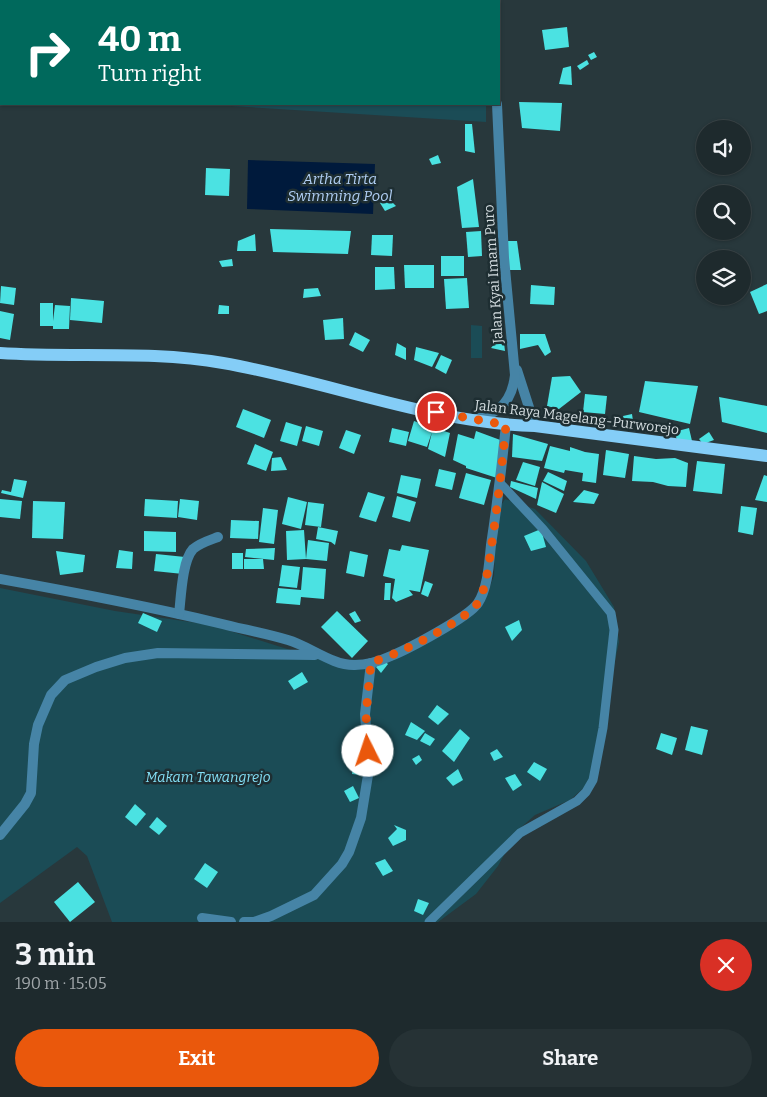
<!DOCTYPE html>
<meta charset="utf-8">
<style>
:root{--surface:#1e2a2d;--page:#263235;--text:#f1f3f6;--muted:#a1a7aa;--line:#3c4649;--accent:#ea580c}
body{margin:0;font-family:Bitter,serif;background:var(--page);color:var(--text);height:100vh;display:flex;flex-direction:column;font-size:19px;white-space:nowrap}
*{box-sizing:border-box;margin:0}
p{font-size:16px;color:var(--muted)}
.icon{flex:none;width:28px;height:28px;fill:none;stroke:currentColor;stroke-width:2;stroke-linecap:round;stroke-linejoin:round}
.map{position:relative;height:922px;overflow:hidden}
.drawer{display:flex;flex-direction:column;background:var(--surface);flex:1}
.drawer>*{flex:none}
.top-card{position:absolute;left:0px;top:0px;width:500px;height:105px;box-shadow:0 1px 4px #0004,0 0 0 1px var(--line);background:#00695c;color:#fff;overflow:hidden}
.fabs{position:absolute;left:696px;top:120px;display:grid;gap:10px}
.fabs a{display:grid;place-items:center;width:55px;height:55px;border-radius:50%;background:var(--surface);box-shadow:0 1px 4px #0004,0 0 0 1px var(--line);font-size:25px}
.pin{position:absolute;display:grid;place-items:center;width:42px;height:42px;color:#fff;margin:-21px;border:2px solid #fff;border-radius:50%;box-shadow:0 1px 5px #0007}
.me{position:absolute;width:55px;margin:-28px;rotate:356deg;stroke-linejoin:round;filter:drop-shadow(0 0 4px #0008)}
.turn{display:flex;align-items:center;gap:18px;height:105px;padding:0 15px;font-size:22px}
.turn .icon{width:65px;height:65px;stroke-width:2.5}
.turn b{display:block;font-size:35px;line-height:42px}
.round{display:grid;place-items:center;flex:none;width:52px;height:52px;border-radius:26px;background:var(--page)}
.summary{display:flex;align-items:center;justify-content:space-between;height:85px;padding:0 15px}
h1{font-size:30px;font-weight:700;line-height:38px}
.primary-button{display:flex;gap:10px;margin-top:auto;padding:10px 15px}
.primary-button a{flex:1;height:58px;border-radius:30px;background:var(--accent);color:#fff;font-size:20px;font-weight:700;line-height:58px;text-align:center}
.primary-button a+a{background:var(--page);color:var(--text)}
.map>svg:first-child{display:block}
</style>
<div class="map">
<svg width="767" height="922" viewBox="0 0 767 922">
<rect width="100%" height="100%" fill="#28383c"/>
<!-- green -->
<g fill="#1b4c56">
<rect x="219" y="0" width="264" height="1"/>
<polygon points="215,104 486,104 486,122 215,105"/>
<polygon points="471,325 482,326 482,358 471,358"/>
<polygon points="505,499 535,509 586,561 614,607 619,642 589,783 570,800 535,815 517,831 498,866 476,894 438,922 112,922 87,856 77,847 0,903 0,588 115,611 211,625 319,659 376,660 460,619 485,600 494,576 497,512"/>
</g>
<!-- water -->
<polygon fill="#001a3c" points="248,160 375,164 373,214 247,209"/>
<!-- building -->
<g fill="#4be2e2">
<polygon points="567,27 569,47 545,50 542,30"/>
<polygon points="594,52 597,57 591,60 588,55"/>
<polygon points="587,60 589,64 580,70 577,66"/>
<polygon points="571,66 572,85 559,84 563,68"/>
<polygon points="519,102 562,103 560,131 522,128"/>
<polygon points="465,124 472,124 475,153 465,151"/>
<polygon points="438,155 441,163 432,165 429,159"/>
<polygon points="206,168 230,169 229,196 205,195"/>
<polygon points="473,179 479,227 462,228 457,187"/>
<polygon points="388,198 396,206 385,211 380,203"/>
<polygon points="270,229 351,231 348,254 273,252"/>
<polygon points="481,231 482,256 468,257 466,232"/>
<polygon points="255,234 256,251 237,251 238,241"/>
<polygon points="372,235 393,235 392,256 371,255"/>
<polygon points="506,241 517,241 521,270 507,270"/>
<rect x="441" y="256" width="23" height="20"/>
<polygon points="232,259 233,266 222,267 219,261"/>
<polygon points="404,265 434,265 434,288 405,288"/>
<polygon points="375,267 394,267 395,289 375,290"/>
<polygon points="467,278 469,308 446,309 444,279"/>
<polygon points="767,284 767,311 759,314 750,292"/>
<polygon points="531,285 555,287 554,305 530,304"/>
<polygon points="1,286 16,288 14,305 0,303"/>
<polygon points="318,288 321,296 303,298 304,289"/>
<polygon points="71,298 104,301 102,323 70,320"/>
<polygon points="40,303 53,303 53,321 55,305 70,306 69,329 53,329 53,326 40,326"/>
<polygon points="219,305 229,306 229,314 218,314"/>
<polygon points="0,311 14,314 10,340 0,338"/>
<polygon points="343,318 344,339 325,340 323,320"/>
<polygon points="355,332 370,340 363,352 349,345"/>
<polygon points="503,334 505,351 491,348"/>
<polygon points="520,334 545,334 551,352 545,356 538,345 520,349"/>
<polygon points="397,343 406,348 406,360 395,355"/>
<polygon points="416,347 439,353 432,367 414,360"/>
<polygon points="441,355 452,360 446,374 435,368"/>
<polygon points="570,376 581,392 559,409 547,406 552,377"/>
<polygon points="645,381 698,386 690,424 639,412"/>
<polygon points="585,394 607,396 605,414 583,412"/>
<polygon points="719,397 767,406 767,433 722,422"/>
<polygon points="243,409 271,420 264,438 236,427"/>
<polygon points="632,414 634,428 626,428 623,416"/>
<polygon points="414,421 450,433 445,457 428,449 432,432 427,447 408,441"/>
<polygon points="286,422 302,427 297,446 280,441"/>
<polygon points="306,426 323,431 319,446 302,441"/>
<polygon points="392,428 409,432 406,446 389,442"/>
<polygon points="689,428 692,441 678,442 674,432"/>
<polygon points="346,430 361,435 354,454 339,448"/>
<polygon points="476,431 503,441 497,478 466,468 466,466 453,460 458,434 474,439"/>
<polygon points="709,432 714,440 703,444 699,439"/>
<polygon points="513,434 548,444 542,461 512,457"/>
<polygon points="255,444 273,452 266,471 247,464"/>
<polygon points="550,446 570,451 570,447 585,452 599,454 596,483 582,481 583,473 565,470 564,473 544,468"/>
<polygon points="606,450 629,454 625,478 603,475"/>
<polygon points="634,456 656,459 675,458 688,463 686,487 668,486 653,482 632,481"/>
<polygon points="281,457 287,470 271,471 272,458"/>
<polygon points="697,461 725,464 722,494 693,491"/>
<polygon points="523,462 540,467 535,486 516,480"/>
<polygon points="439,469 456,473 452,490 435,486"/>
<polygon points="548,472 567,481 564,491 543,481"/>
<polygon points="466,473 491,480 484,505 459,498"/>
<polygon points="401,475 421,479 417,498 397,493"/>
<polygon points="764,475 767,476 767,502 755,500"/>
<polygon points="14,479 27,481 23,498 1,493 2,490 11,492"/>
<polygon points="511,481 538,488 536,499 510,487"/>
<polygon points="542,482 564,494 556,513 537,505"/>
<polygon points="584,490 599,494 594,504 573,502"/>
<polygon points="368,492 385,497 376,522 359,517"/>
<polygon points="397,496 416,502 410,522 392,517"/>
<polygon points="288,497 307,502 301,529 282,524"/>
<polygon points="0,499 22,501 20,519 0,517"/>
<polygon points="145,499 178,501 177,518 144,516"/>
<polygon points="180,499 199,501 197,520 178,517"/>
<polygon points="33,501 65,502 63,539 32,538"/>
<polygon points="308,502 324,504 321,527 305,525"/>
<polygon points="741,506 757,508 753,535 738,532"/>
<polygon points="263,508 278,510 274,544 259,542"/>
<polygon points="231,520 259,521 258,539 230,538"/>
<polygon points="318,527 338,531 335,545 331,542 316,539"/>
<polygon points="541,529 546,547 531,551 524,536"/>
<polygon points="304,530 306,559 308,540 329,543 327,561 306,559 287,560 286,531"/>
<polygon points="144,531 176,532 176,552 144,551"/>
<polygon points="402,545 429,550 420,592 409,590 413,595 396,602 392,598 395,579 383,576 389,549 400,551"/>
<polygon points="275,548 274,560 245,557 246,549"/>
<polygon points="119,550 133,552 132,569 116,568"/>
<polygon points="56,551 85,555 83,572 60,575"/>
<polygon points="350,551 368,555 364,577 346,573"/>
<rect x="232" y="553" width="11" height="16"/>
<polygon points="156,554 185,557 183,574 154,571"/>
<polygon points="244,559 263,559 264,569 244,569"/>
<polygon points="282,565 300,567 297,588 279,586"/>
<polygon points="303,567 326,569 324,599 301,597 300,605 276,603 278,588 301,590"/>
<polygon points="425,581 433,584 428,597 421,594"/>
<polygon points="385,583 391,583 390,600 384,600"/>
<polygon points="337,611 368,641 352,658 321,627"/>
<polygon points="355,611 361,621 355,623 349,614"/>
<polygon points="143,613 162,621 157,632 138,623"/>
<polygon points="519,620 522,630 512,641 505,627"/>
<polygon points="383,660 388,664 381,673 376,667"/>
<polygon points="302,672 308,682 294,690 288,681"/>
<polygon points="437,705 449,714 438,725 428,717"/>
<polygon points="411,722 425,731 417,740 405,735"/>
<polygon points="691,726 708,730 702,755 685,750"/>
<polygon points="460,729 470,738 454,762 442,751"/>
<polygon points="425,733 435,739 430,746 420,741"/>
<polygon points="661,733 677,738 672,755 656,749"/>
<polygon points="497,749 503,757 494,761 490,753"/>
<polygon points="419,755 422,760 416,765 412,759"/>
<polygon points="534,762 547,769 540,781 527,772"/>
<polygon points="353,764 362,767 361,775 352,774"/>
<polygon points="458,769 463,780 453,786 446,778"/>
<polygon points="515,774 522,785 513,791 505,778"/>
<polygon points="353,786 359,798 350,802 344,791"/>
<polygon points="135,804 146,814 136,826 125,817"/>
<polygon points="157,817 167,826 159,835 149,827"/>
<polygon points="394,825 406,830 406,840 393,846 388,838 397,829"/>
<polygon points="385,859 393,871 383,876 375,863"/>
<polygon points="205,863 218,872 207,888 194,879"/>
<polygon points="78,882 95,902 70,922 54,902"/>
<polygon points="418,899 429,903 423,915 414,911"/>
</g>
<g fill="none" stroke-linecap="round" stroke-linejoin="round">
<!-- service -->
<polyline stroke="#4684a6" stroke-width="9" points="429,922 520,833 577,801 586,792 593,780 603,728 614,630 611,613 543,529 500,483"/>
<!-- minor -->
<g stroke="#4684a6" stroke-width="10">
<polyline points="491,0 491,1"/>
<polyline points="517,370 535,426"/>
<path d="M476 419C500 413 512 401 515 375L504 258 497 104"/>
<path d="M0 579C73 592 146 606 218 623 241 629 265 633 288 640 309 646 333 666 355 665 367 665 380 661 391 656 408 649 469 617 478 603 488 588 489 563 491 545 497 505 502 465 506 425"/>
<path d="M179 614C181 598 182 561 193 549 200 543 210 540 218 537"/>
<polyline points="0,835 25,804 31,793 34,744 38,725 51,695 65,680 96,667 125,658 158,653 315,655"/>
<polyline points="202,918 231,922"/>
<polyline points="244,922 254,922 271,916 314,895 342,864 349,852 361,818 369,769 365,714 371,663"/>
</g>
<!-- primary -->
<path stroke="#84cdf7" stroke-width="12" d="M0 353C74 358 150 350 223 363 328 381 429 423 535 426L767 456"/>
</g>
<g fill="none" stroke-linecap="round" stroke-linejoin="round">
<!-- route -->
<path stroke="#ea580c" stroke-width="9" stroke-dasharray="0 16.2" d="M368 751 366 714 371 662C392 658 465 621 477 604 487 589 489 560 492 542 498 503 502 464 506 425L436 412"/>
</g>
<g text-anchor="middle" stroke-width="5" stroke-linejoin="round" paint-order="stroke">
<!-- street labels -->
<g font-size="14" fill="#d4dde0" stroke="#1e2e32">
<text transform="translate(493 274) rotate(-94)" y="5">Jalan Kyai Imam Puro</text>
<text transform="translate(577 417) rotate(7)" y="5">Jalan Raya Magelang-Purworejo</text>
</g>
<!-- park labels -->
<g font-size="14" font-style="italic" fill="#83dff5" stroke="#1e2e32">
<text x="208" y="782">Makam Tawangrejo</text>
</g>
<!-- water labels -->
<g font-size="15" font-style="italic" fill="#afcdf2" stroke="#1e2e32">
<text x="340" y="184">Artha Tirta<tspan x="340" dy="17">Swimming Pool</tspan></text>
</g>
</g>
</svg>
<div class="fabs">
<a><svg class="icon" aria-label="sound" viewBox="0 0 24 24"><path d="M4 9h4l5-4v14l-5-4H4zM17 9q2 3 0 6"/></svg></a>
<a><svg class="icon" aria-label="search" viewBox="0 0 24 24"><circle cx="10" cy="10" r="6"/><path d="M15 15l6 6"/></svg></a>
<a><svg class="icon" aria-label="layers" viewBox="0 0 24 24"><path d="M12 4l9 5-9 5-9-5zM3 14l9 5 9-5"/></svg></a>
</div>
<div class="pin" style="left:436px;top:412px;background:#d93025"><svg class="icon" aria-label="arrive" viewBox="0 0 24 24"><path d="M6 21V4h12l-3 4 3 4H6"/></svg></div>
<svg class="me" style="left:368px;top:751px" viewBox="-20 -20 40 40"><circle r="19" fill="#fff"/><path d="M0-13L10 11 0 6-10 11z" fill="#ea580c"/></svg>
<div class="top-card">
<div class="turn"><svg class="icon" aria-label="right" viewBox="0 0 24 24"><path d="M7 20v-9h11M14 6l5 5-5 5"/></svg><div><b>40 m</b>Turn right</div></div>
</div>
</div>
<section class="drawer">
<div class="summary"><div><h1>3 min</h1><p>190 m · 15:05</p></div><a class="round" style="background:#d93025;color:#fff"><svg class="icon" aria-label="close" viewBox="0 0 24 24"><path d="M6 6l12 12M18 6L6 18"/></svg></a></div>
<div class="primary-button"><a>Exit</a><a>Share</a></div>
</section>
